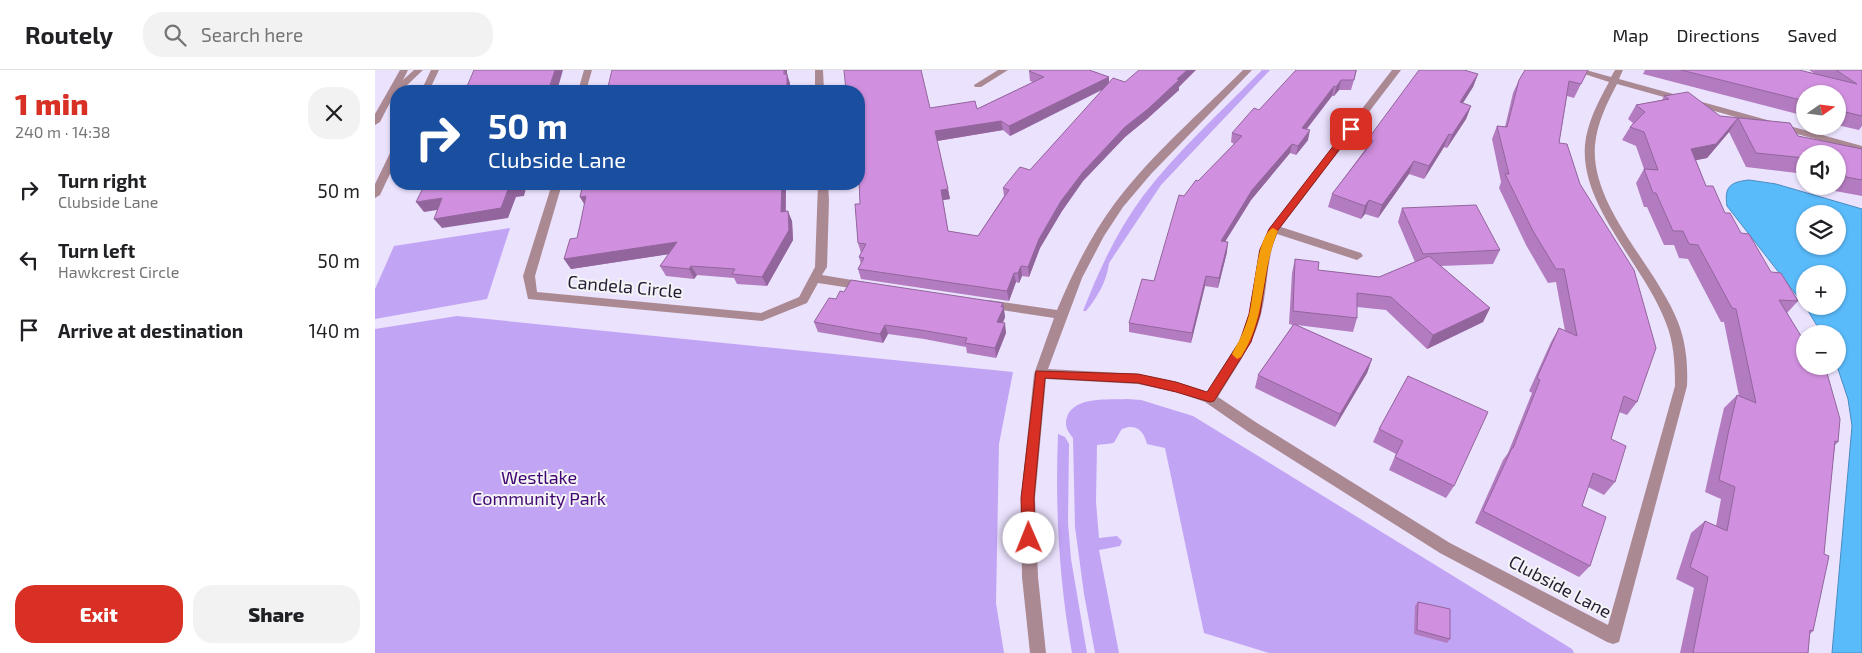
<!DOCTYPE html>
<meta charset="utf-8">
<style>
:root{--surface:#fff;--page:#f2f2f2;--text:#202124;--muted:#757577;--line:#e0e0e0;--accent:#d93025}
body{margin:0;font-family:"Exo 2",sans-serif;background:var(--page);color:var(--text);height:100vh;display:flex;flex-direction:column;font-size:19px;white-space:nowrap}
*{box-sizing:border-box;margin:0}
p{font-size:16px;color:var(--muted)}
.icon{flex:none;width:28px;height:28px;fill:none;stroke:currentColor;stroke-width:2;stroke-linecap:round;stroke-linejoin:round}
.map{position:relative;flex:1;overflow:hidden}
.panel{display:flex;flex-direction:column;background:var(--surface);width:375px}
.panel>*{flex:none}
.banner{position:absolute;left:15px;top:15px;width:475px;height:105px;border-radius:20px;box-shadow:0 1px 4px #0004;background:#1a4fa0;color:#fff;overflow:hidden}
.needle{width:32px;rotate:76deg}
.buttons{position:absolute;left:1421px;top:15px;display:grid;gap:10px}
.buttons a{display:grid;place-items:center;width:50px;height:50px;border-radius:50%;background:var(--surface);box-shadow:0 1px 4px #0004;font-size:25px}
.pin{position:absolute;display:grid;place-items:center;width:42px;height:42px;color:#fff;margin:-21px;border-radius:10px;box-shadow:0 2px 8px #0006}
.me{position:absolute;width:55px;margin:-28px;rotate:359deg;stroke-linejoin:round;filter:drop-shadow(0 0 4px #0008)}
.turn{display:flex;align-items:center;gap:18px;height:105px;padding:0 15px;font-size:22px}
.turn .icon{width:65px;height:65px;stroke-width:2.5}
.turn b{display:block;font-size:35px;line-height:42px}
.round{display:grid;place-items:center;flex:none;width:52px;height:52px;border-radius:20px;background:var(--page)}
.summary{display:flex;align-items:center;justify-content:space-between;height:85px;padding:0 15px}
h1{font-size:30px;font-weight:800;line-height:38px;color:var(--accent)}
.button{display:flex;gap:10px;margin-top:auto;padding:10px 15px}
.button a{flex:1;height:58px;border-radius:20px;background:var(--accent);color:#fff;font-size:20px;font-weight:800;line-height:58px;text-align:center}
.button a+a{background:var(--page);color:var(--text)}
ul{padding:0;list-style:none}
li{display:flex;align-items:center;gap:15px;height:70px;padding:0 15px}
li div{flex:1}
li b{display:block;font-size:19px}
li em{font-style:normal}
header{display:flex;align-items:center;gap:30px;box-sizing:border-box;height:70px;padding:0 25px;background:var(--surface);border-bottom:1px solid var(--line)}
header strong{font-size:24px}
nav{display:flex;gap:28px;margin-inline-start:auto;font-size:18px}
.search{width:350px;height:45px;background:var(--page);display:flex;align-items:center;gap:12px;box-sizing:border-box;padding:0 18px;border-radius:20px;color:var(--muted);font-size:19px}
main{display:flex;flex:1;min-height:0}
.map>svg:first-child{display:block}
</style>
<header>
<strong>Routely</strong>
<div class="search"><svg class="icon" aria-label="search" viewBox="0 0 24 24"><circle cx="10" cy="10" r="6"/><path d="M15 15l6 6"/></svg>Search here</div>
<nav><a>Map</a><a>Directions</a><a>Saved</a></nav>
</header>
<main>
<section class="panel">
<div class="summary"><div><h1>1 min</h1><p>240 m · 14:38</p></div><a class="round"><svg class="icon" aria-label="close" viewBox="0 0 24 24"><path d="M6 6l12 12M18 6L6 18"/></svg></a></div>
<ul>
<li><svg class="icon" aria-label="right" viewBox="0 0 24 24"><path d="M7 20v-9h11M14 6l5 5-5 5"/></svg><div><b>Turn right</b><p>Clubside Lane</p></div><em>50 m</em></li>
<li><svg class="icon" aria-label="left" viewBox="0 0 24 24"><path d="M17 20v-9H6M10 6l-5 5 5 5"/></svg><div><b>Turn left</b><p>Hawkcrest Circle</p></div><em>50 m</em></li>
<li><svg class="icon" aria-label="arrive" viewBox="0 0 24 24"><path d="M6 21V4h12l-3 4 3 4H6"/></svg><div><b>Arrive at destination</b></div><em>140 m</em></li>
</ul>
<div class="button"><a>Exit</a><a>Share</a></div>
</section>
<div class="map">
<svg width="1487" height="583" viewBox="0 0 1487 583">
<rect width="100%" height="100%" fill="#ebe2fe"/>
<!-- green -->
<g fill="#c2a4f5">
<path d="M887 0H895L786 115 734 193C732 211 722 228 711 241H708C724 200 742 161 768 126 803 80 847 41 887 0Z"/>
<polygon points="135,158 112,229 0,249 0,219 19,176"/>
<polygon points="82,246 638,302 624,374 621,533 629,583 0,583 0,259"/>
<path d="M752 329 766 330 818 346 1197 579 1199 583H894L829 563 790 378 772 374C769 361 761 353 747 359 735 377 745 372 722 375L721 432 724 468 742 466 747 471 745 476 724 480 744 583H720L709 524 700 457 698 368C693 362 689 356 692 347 699 326 734 330 752 329Z"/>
<path d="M683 364 690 367 694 374 693 453 696 489 712 583H697C684 510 680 438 683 364Z"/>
</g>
<!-- water -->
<path fill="#5abbfb" stroke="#4a8bc0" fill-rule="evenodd" d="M1374 110 1401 114 1487 139V583H1457L1477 356 1473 329 1462 296V264H1447L1430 236H1462V204H1430V236L1352 136C1349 117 1355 112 1374 110ZM1430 144H1462V176H1430Z"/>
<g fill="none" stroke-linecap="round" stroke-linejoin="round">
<!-- minor -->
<g fill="#ab8992" fill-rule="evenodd">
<polygon points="209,0 217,0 211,21 203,21"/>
<polygon points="440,0 448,0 449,21 440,21"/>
<polygon points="623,0 633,0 606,17 600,17 599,15"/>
<path d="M868 0H877L776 104 748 137 729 166 707 208 673 299 763 304 801 312 832 322 864 271 874 244 884 180 894 159 1017 0H1026L906 157 986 183 988 186 982 190 902 164C891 190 893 217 886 244 879 274 859 300 843 327L882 353 1075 473 1233 555 1300 316C1300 294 1299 273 1291 253 1270 196 1205 137 1210 75 1212 53 1223 32 1234 12L1197 0H1211L1236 7 1240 0H1248L1244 9 1487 76V82L1242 14C1232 33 1222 53 1220 75 1215 136 1281 196 1303 252 1311 273 1313 294 1312 316L1244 572 1238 574 1232 572 1065 483 872 361 830 332 801 322 763 314 671 309 660 428 663 507 671 583H655L647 507 646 428 659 304 679 248 613 238 607 234 613 230 682 240C698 202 716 165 740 133 777 84 825 43 868 0Z"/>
<polygon points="177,114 187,114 160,206 162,222 386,243 424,227 440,197 443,114 453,114 454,130 452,197 447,205 489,212 495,216 489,220 443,213 432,233 387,251 153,229 148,206"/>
</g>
<!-- tertiary -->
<g fill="#ab8992" fill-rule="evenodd">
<polygon points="25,0 33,0 28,10 39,0 48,0 26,21 21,21 5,52 0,55 0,44"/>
<polygon points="56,0 64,0 54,21 46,21"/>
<polygon points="21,78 21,91 5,125 0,128 0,114 16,81"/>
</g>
</g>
<!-- wall -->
<g fill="#b47cc0" fill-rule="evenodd">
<polygon points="982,0 976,20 964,20 959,26 957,26 932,59 933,70 921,85 915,83 876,130 850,172 852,182 843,218 830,216 816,273 754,262 754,253 779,211 809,126 859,74 856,72 857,63 884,40"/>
<polygon points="1213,0 1199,28 1192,26 1184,73 1262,332 1252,345 1244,342 1236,369 1240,412 1229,425 1213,417 1207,436 1215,496 1204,507 1100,453 1128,390 1133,383 1157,323 1154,321 1176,272 1184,258 1190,261 1181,212 1173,213 1151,175 1124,118 1126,112 1117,69 1122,56 1130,57 1138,23 1144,10"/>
<polygon points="1270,0 1424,0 1440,4 1434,0 1487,0 1487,56 1484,60 1462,55 1462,24 1430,24 1430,46 1268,4"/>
<path d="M654 1H718L734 7V13L750 12 804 17V20L772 49 750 67 708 111 687 141 665 178 654 207 647 206 644 213 641 212 634 231 486 209 483 199 486 194 484 187 486 183 483 173 485 134 555 38 602 39 658 12 655 11ZM729 19 655 100 628 118 629 126 603 166 573 161 568 130 575 129 562 71 628 60 635 66Z"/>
<polygon points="1050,1 1103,4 1098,17 1087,33 1096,36 1091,49 1072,78 1069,77 1049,109 1034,104 1003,148 990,144 986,149 953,137 957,124 989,81 993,69"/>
<polygon points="1289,26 1345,46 1415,53 1423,66 1487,79 1487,126 1460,121 1458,116 1462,116 1462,84 1430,84 1430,104 1371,97 1354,62 1332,88 1321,90 1331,116 1350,143 1396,202 1423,231 1412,243 1463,372 1460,375 1438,561 1435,564 1433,583 1305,583 1319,518 1301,509 1316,463 1330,451 1341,456 1346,429 1330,422 1340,377 1349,338 1362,325 1364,326 1349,252 1346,252 1313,189 1304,188 1299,175 1289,175 1272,137 1269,137 1261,113 1269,99 1261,76 1247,70 1255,57 1258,53 1253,49 1261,35 1287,30"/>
<polygon points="208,114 411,114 411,141 417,151 418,170 392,216 362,214 359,208 322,205 319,209 291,206 285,196 294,184 196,199 189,189 202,168 205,155 210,135 205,127"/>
<polygon points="1027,138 1125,180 1118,194 1066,196 1115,238 1108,252 1052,279 1011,240 982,237 982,248 978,262 922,255 997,289 992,303 960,357 880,318 883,305 918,255 914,254 917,203 920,189 943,200 1004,207 1040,192 1023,152"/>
<polygon points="461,229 628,233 630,247 628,253 631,263 621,288 592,283 591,277 549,269 513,264 508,273 443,262 439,252"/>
<polygon points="1033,306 1079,416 1071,428 1014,400 1021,384 998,372 1004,359"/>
<polygon points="1043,532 1075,569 1072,573 1039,564 1040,536"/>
</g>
<!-- shaded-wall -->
<g fill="#92659c">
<polygon points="180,0 188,0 182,21 173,21"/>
<polygon points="409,0 412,0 412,4 415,13 415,21 412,21"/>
<polygon points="812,0 821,0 804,17 804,20 772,49 750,67 708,111 687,141 665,178 654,207 653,197 664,169 686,131 708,102 750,57"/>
<polygon points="1103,4 1098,17 1080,46 1085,32"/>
<polygon points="734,7 734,16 635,66 634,56"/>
<polygon points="966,10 964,20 959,26 961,17"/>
<polygon points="959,16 957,26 925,67 927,58"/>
<polygon points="1096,36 1091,49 1072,78 1077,65"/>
<polygon points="1363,48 1354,62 1332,88 1307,93 1316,79"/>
<polygon points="626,51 628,60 562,71 560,61"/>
<polygon points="935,60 933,70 921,85 923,76"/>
<polygon points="1074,64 1069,77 1049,109 1054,96"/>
<polygon points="917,74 915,83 876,130 844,181 846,171 877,120"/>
<polygon points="1039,91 1034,104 1003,148 1007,135"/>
<polygon points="142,114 152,114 149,126 141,127 133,148 67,158 59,149"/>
<polygon points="407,114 411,114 410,152 406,142"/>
<polygon points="573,119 575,129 568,130 566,120"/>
<polygon points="211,126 211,137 205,127"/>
<polygon points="67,128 75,138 49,142 41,132"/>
<polygon points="994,130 990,144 986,149 990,136"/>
<polygon points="413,141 417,151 418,170 392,216 387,207"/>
<polygon points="302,172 308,182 196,199 189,189"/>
<polygon points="853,172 852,182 843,218 844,208"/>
<polygon points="316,196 322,205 319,209 314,199"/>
<polygon points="646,196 647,206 644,213 643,203"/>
<polygon points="639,203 641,212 634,231 632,221"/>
<polygon points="831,206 830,216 816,273 817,263"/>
<polygon points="628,233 630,247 624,262 622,252"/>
<polygon points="1115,238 1108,252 1052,279 1058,265"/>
<polygon points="630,253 631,263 621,288 620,278"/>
<polygon points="510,255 513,264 508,273 505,264"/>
<polygon points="997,289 992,303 960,357 965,344"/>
</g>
<!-- building -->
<g fill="#d190df" stroke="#92659c">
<polygon points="99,0 180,0 173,21 90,21"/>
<polygon points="237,0 409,0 409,4 412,4 412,21 232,21"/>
<polygon points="469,0 546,0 555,38 600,31 602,39 669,7 654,1 656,0 714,0 734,7 634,56 626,51 560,61 573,119 566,120 573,161 603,166 634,120 628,118 645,97 655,100 738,8 750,12 764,0 812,0 802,9 804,10 773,39 750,57 708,102 686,131 664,169 653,197 646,196 643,203 639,203 632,221 483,199 489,188 484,187 491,174 483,173 480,134 485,134 484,110 484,21 471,21"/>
<polygon points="921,0 981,0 979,10 966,10 961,17 959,16 927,58 935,60 923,76 917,74 877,120 846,171 853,172 844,208 831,206 817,263 754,253 767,209 779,211 804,125 809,126 821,110 823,111 867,66 857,63 879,38 884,40"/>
<polygon points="1044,0 1089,0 1103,4 1085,32 1096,36 1077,65 1074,64 1054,96 1039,91 1007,135 994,130 990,136 957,124 998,71 993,69"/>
<polygon points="1150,0 1213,0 1206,14 1194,11 1184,73 1192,74 1205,114 1259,200 1281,278 1262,332 1249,326 1236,369 1251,376 1240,412 1218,403 1207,436 1231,447 1215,496 1108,441 1137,378 1138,378 1165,310 1162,308 1184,258 1202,266 1189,199 1181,199 1158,161 1130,104 1134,104 1122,56 1132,57 1144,10"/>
<polygon points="1306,0 1424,0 1482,14 1461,0 1487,0 1487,46 1462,40 1462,24 1430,24 1430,31"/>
<polygon points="1313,22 1345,46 1415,53 1423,66 1487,79 1487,110 1471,107 1466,92 1462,92 1462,84 1430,84 1430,88 1381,83 1363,48 1341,74 1316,79 1331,116 1338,116 1350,143 1355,143 1366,163 1374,164 1396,202 1406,203 1423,231 1404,230 1426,266 1430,267 1430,296 1450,296 1465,349 1463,372 1460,371 1449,484 1454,486 1438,561 1435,560 1433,583 1318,583 1333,507 1315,497 1330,451 1352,461 1360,417 1344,410 1353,364 1362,325 1381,333 1361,239 1357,238 1323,175 1314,174 1308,161 1298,161 1281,123 1278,123 1269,99 1283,100 1269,62 1255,57 1270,42 1261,35 1294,29 1289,26"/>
<polygon points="50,114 142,114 142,116 134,117 126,138 59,149 67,128 41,132"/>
<polygon points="208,114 407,114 406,142 413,141 414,160 387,207 357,204 360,199 316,196 314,199 285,196 302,172 189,189 195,169 202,168 205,155 211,126 205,127"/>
<polygon points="1101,135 1125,180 1048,184 1027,138"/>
<polygon points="1054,186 1115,238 1058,265 1016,227 982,223 982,248 918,241 920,189 944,192 943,200 1004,207"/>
<polygon points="476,210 628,233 626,237 629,237 622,252 630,253 620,278 590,273 592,268 546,260 510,255 505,264 439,252 454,228 461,229 465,221 469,222"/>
<polygon points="919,254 997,289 965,344 883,305"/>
<polygon points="1033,306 1113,342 1079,416 1020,387 1028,371 1004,359"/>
<polygon points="1043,532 1075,539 1075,569 1042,560"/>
</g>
<!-- route -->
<polygon fill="#d93025" stroke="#8d1f18" points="976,56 980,59 903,160 895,180 885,244 876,272 839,331 835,332 801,322 763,313 670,308 659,428 660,468 658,472 654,474 649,472 647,468 646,428 661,301 763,304 801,312 832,322 865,271 874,244 885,180 894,159 973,57"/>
<!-- slow -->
<path fill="#f59e0b" d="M898 158 903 161C885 203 892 247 866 287L862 289 857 284C864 271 870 260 874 245 879 229 881 164 898 158Z"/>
<g text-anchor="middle" stroke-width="4" stroke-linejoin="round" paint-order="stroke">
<!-- street labels -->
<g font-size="18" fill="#251c35" stroke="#f4f4f4">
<text transform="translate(250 217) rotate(5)" y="6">Candela Circle</text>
<text transform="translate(1185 517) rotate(28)" y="6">Clubside Lane</text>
</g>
<!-- park labels -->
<g font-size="18" fill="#400673" stroke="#f4f4f4">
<text x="164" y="414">Westlake<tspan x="164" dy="21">Community Park</tspan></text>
</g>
</g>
</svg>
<div class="buttons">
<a><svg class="needle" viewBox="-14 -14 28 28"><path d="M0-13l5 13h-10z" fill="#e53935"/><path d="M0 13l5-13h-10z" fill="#757577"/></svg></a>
<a><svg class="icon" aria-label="sound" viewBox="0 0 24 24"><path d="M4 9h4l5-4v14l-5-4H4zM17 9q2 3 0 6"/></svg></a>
<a><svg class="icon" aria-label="layers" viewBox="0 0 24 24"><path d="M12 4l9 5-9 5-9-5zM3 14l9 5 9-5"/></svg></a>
<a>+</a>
<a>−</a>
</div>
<div class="pin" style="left:976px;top:59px;background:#d93025"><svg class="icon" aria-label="arrive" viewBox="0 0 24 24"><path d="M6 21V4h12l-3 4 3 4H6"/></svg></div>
<svg class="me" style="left:654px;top:468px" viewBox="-20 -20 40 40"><circle r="19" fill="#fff"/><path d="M0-13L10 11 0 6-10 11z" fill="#d93025"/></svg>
<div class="banner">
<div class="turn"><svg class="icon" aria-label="right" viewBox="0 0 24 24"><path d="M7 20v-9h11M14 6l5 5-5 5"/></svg><div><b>50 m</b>Clubside Lane</div></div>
</div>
</div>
</main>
